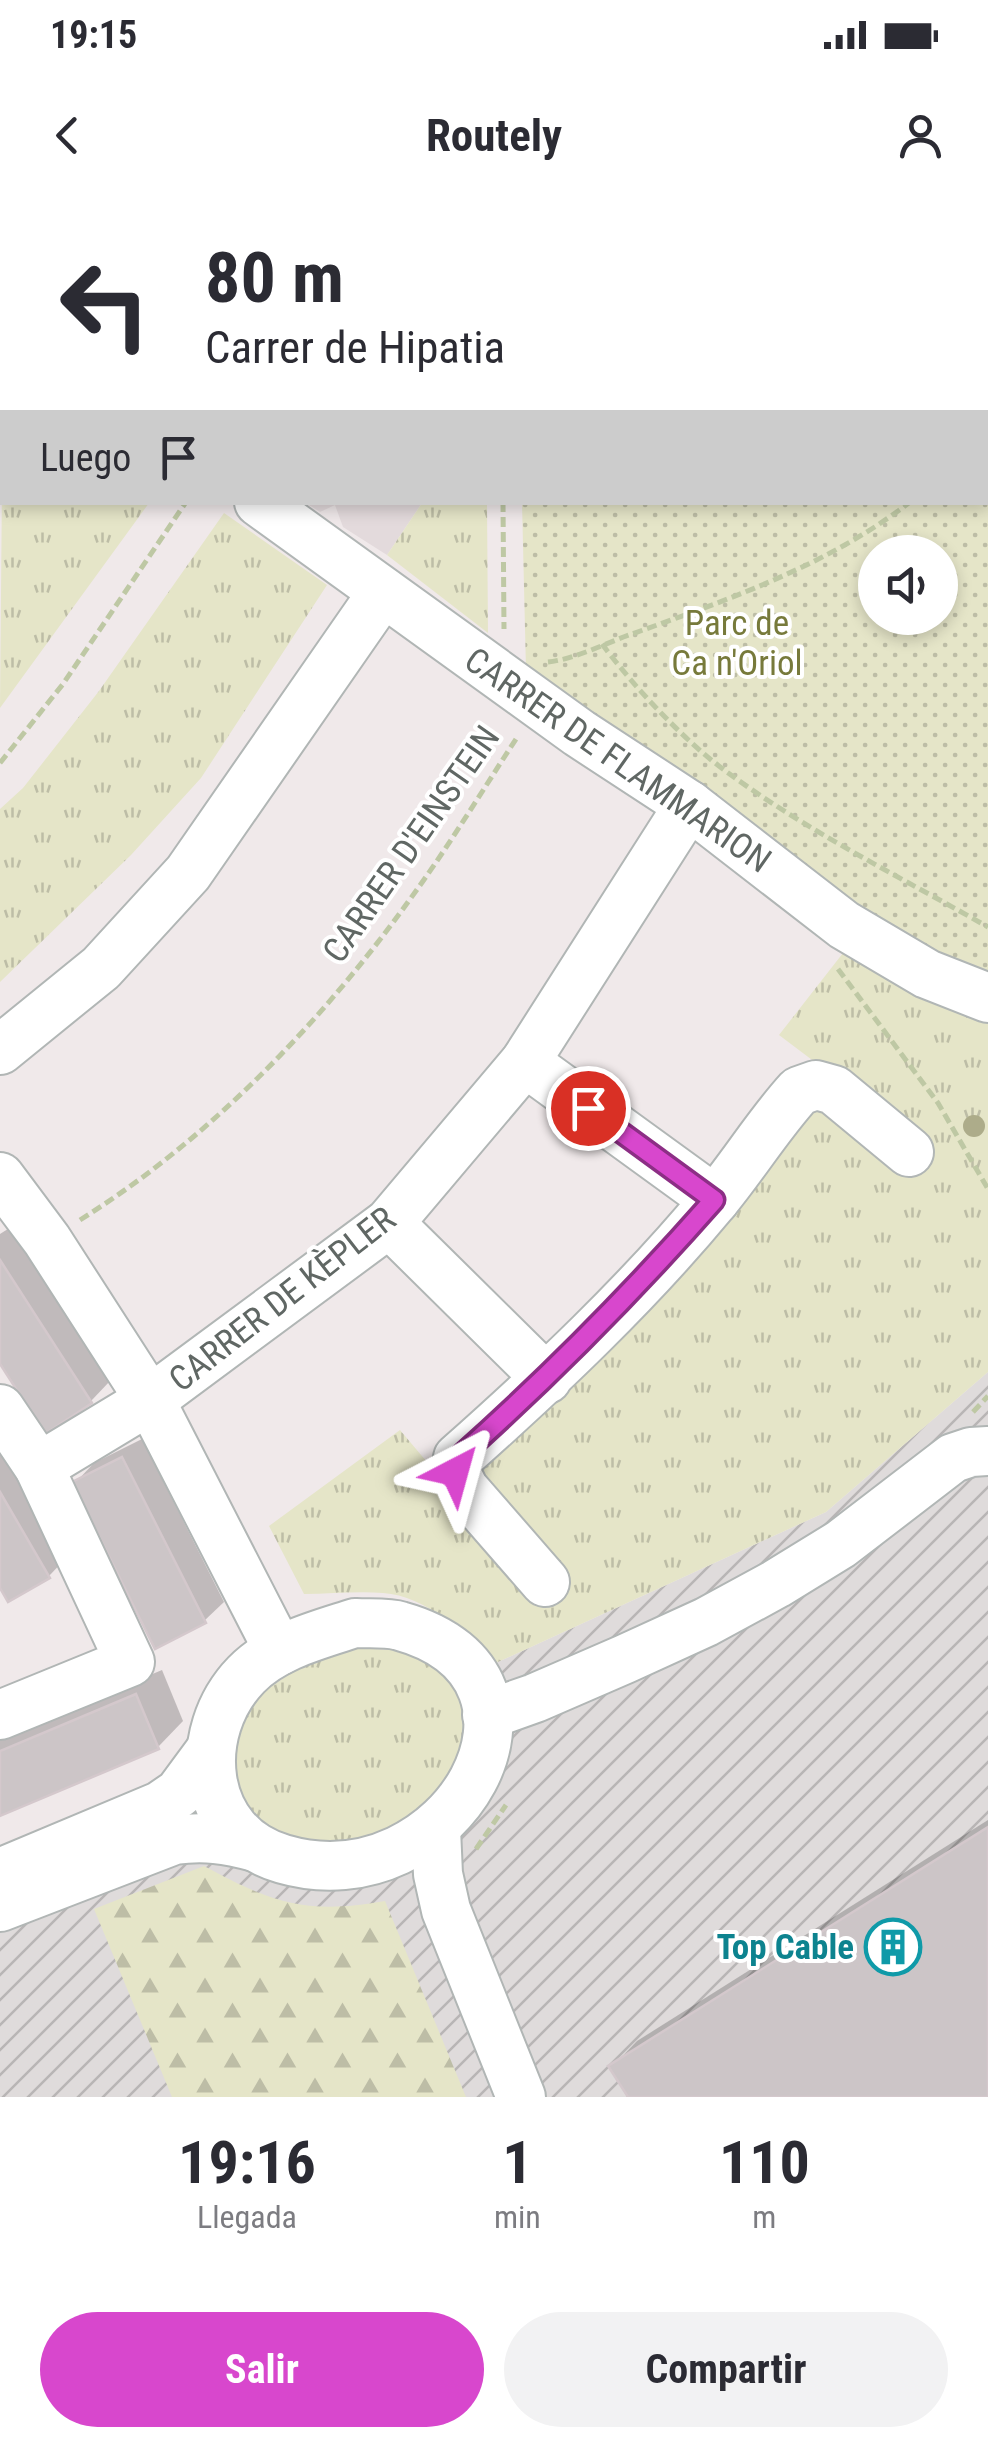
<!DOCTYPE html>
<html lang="es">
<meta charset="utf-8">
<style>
:root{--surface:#fff;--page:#f2f2f3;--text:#2b2b33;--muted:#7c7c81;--accent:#d847cd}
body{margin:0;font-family:"Roboto Condensed",sans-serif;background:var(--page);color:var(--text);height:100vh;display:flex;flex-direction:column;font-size:38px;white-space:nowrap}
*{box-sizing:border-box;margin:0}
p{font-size:32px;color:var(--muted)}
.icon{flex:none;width:55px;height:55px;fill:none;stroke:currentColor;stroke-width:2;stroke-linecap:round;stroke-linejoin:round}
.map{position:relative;height:1897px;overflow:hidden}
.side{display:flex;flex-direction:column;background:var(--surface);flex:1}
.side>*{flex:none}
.top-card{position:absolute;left:0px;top:0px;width:990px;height:305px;box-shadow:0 5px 15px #0003;background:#fff;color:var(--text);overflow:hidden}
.controls{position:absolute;left:858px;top:335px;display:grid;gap:20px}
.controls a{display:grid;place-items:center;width:100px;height:100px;border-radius:50%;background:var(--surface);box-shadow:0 5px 15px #0003;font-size:50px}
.pin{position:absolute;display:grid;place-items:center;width:85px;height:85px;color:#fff;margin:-42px;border:5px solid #fff;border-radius:50%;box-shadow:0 2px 10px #0007}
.me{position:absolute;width:110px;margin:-55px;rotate:39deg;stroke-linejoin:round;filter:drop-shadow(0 0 8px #0008)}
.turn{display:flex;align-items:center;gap:35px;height:210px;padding:0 40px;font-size:45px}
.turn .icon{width:130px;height:130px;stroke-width:2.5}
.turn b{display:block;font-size:70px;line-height:85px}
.then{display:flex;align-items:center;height:95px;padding:0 40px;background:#0003;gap:20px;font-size:38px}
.eta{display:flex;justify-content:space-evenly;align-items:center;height:170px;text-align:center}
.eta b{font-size:60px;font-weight:700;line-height:70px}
.primary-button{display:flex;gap:20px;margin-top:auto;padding:20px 40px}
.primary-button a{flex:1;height:115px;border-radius:60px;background:var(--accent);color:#fff;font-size:40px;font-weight:700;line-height:115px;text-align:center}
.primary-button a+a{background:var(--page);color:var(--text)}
.status{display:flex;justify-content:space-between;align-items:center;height:70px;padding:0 50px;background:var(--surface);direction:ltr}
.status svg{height:28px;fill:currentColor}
header{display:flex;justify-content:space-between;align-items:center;height:130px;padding:0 40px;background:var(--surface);font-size:45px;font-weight:700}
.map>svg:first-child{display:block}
</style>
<div class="status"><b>19:15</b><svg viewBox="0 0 49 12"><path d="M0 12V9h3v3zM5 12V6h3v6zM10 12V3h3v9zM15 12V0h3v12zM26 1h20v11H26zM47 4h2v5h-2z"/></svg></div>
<header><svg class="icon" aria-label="back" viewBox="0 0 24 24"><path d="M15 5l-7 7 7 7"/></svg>Routely<svg class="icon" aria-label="person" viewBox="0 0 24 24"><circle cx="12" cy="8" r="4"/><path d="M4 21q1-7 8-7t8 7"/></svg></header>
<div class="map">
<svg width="988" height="1897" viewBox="0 0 988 1897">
<defs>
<pattern id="industrial-furrows" width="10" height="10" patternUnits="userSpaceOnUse" patternTransform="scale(2.5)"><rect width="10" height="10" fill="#dfdbdb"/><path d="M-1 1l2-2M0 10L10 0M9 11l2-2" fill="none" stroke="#b8b5b5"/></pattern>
<pattern id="grass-tufts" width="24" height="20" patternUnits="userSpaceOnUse" patternTransform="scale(2.5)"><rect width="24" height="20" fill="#e5e5c8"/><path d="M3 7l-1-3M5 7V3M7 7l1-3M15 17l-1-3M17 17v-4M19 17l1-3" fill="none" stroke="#bdbda6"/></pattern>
<pattern id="forest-firs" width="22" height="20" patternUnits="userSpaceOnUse" patternTransform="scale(2.5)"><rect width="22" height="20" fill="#e5e5c8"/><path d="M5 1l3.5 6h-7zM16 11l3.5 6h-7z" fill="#bdbda6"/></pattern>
<pattern id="park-dots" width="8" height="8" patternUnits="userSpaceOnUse" patternTransform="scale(2.5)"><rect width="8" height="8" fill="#e5e5c8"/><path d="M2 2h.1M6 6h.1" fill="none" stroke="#bdbda6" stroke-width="1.8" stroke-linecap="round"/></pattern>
</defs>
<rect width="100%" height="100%" fill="#f0e9ea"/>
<!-- industrial -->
<polygon fill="url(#industrial-furrows)" points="988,1172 988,1897 0,1897 0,1676 487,1467 826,1312"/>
<!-- education -->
<polygon fill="#e3dadc" points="306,303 422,303 387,355 343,327 335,305 320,312"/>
<!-- grass -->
<g fill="url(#grass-tufts)">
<polygon points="2,282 2,302 149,303 0,508"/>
<polygon points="422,303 487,303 488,433 387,355"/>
<polygon points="224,313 327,385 201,578 131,655 0,782 0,609 23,588 99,491"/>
<path d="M843 753 988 809V1172L826 1312 487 1467C466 1432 426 1396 383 1393 357 1391 330 1394 304 1394L269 1326 400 1230 540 1396 562 1372 482 1271 694 1056 810 900 909 974 934 952 779 835Z"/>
<polygon points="356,1448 411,1451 445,1472 461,1498 471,1532 453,1583 395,1626 346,1643 286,1640 264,1628 240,1600 228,1556 241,1521 262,1493 302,1465"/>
</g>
<!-- forest -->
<path fill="url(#forest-firs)" d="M204 1666C272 1703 307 1715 385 1701L466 1897H172L94 1709Z"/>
<!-- park -->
<path fill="url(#park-dots)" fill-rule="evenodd" d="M988 246V776L908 742 526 470 522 303 988 302ZM875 352H940V418H875Z"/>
<!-- shadow -->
<g fill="#0003">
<polygon points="28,0 309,0 310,2 25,2"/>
<polygon points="11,1027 110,1181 91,1201 0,1159 0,1034"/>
<polygon points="0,1239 68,1356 49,1376 0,1383"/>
<polygon points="142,1239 224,1402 204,1421 75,1283 94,1263"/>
<polygon points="162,1470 183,1521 158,1547 0,1613 0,1538"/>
<polygon points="988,1620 988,1897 631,1897 612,1867 637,1841"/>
</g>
<!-- building -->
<g fill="#ccc5c7" stroke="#d4c8cc" stroke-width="2.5">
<polygon points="39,0 291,0 292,2 33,2"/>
<polygon points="0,1060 92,1203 45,1234 0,1164"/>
<polygon points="122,1257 206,1423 155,1449 72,1282"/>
<polygon points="0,1292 50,1378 8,1402 0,1388"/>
<polygon points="136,1494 159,1549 0,1616 0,1551"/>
<polygon points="988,1627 988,1897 628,1897 608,1866"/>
</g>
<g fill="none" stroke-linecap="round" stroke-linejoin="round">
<!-- minor casing -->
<g stroke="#b1b6b5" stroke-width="52">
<g id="minor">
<polyline points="0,118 2,120"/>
<polyline points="0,238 2,234"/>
<polyline points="259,302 579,533 689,605 844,725 927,774 988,798"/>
<polyline points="0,850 101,768 188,673 383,392"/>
<polyline points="525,862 715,1000"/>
<polyline points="0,977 47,1040 150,1200 279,1451"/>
<polyline points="389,1023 547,1179"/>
<polyline points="0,1209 39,1267 130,1462 0,1515"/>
<polyline points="39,1267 150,1200 389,1023 525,862 689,605"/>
<path d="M545 1382 464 1289 455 1271 458 1258C548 1178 637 1094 714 1001 744 965 768 925 799 891L816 885 834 890 909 952"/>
<path d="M355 1423C369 1424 387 1422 400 1426 583 1477 451 1708 283 1659 199 1635 191 1532 246 1475 274 1446 318 1435 355 1423Z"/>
<polyline points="487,1515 535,1498 625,1459 706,1422 776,1384 841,1344 953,1258 971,1252 988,1251"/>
<polyline points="436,1629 438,1674 446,1710 521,1897"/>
<polyline points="7,1670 160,1606 179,1593 210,1551"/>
<path d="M0 1707 174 1640C204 1636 227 1639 255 1647"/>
</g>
</g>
<!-- path -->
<g stroke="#bec8a4" stroke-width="5" stroke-dasharray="10 5" stroke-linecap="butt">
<polyline points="450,0 450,2"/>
<polyline points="499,0 499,2"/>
<polyline points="790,0 792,2"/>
<polyline points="503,302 504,429"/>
<path d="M602 444C634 487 687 544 731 575 811 633 902 678 988 727"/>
<path d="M548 462C575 459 604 444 629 435 725 401 829 365 910 302"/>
<polyline points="0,563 63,484 186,302"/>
<polyline points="838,769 938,903 988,989"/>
<path d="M80 1020C209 939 319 825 408 702 447 649 482 591 518 536"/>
<polyline points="973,1212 988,1196"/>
<polyline points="476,1649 506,1605"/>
</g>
<!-- minor -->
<use href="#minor" stroke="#fff" stroke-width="48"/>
</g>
<!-- trees -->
<circle fill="#adac8a" cx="974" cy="926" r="11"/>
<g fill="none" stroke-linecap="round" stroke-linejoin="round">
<!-- route casing -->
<g stroke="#8c2e85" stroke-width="25">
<path id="route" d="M455 1272 458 1258C549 1177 633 1092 714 1000L588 908"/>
</g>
<!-- route -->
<use href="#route" stroke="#d847cd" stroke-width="18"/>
</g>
<!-- icons -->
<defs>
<g id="building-ring" transform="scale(2.875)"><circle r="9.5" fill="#fff" stroke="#0f9aa8" stroke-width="1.5"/><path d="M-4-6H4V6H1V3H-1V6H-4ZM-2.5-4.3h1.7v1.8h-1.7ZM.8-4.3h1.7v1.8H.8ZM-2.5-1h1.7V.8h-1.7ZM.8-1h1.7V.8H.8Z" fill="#0f9aa8"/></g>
</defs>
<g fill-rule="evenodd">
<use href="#building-ring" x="893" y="1747"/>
</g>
<g text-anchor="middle" stroke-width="8" stroke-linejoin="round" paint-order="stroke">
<!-- park labels -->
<g font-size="35" fill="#777a3b" stroke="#fff">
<text x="737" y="435">Parc de<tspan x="737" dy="40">Ca n'Oriol</tspan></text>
</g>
<!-- street labels -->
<g font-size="35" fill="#606764" stroke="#fff">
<text transform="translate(618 560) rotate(35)" y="12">CARRER DE FLAMMARION</text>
<text transform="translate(411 644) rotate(-55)" y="12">CARRER D'EINSTEIN</text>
<text transform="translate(282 1099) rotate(-38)" y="12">CARRER DE KÈPLER</text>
</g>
<!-- culture labels -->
<g font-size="35" font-weight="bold" fill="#0d838f" stroke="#fff" text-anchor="end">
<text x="854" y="1759">Top Cable</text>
</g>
</g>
</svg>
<div class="controls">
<a><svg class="icon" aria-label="sound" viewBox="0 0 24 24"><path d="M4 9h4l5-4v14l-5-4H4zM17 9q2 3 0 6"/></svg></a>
</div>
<div class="pin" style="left:588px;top:908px;background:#d93025"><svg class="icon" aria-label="arrive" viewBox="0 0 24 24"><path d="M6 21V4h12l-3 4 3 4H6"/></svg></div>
<svg class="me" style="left:455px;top:1272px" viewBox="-20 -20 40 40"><path d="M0-17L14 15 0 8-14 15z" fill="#d847cd" stroke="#fff" stroke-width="4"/></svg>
<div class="top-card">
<div class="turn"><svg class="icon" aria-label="left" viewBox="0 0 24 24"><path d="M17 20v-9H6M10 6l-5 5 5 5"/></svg><div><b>80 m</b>Carrer de Hipatia</div></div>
<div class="then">Luego<svg class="icon" aria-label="arrive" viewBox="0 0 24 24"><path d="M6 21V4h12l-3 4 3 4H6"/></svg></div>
</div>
</div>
<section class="side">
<div class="eta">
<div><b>19:16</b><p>Llegada</p></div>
<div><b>1</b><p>min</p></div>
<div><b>110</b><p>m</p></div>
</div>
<div class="primary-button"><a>Salir</a><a>Compartir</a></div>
</section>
